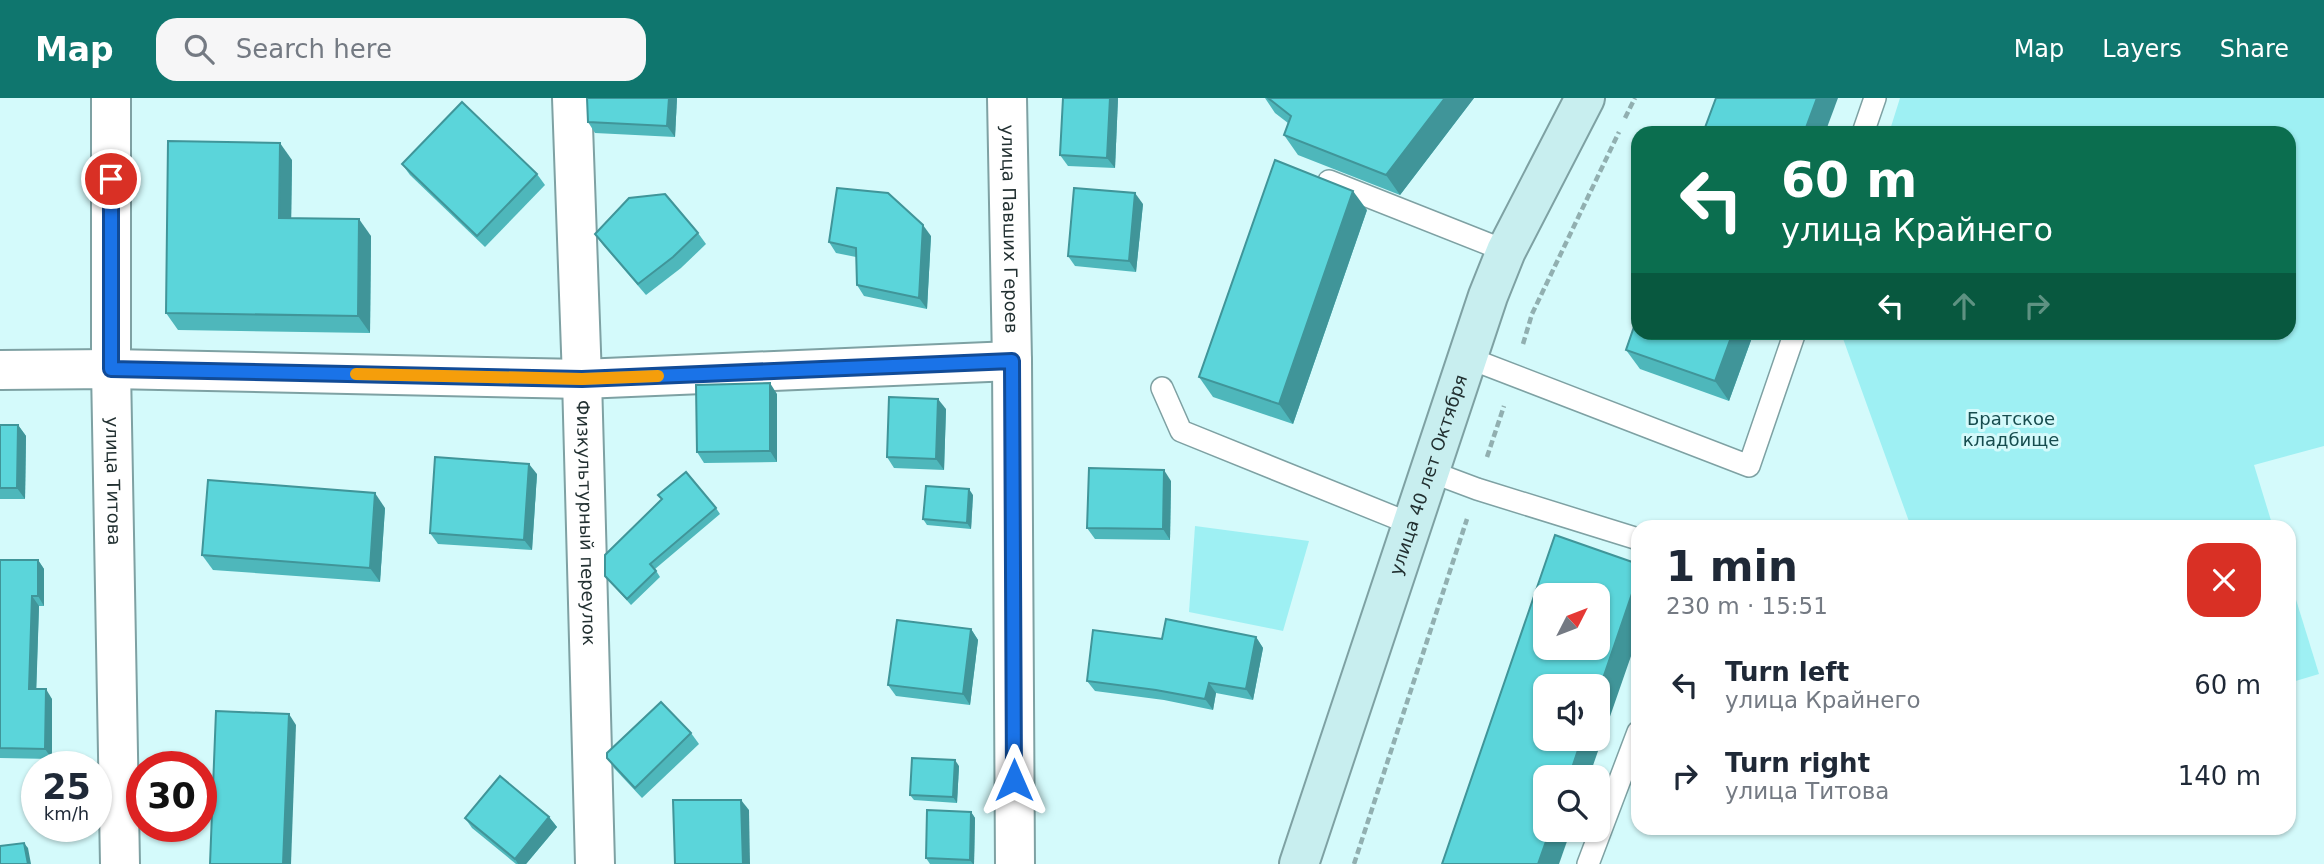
<!DOCTYPE html>
<meta charset="utf-8">
<style>
:root{--surface:#fff;--page:#f6f6f7;--text:#1f2937;--muted:#747a83;--accent:#0f766e}
body{margin:0;font-family:"DejaVu Sans",sans-serif;background:var(--page);color:var(--text);height:100vh;display:flex;flex-direction:column;font-size:26px;white-space:nowrap}
*{box-sizing:border-box;margin:0}
p{font-size:23px;color:var(--muted)}
.icon{flex:none;width:38px;height:38px;fill:none;stroke:currentColor;stroke-width:2;stroke-linecap:round;stroke-linejoin:round}
.map{position:relative;flex:1;overflow:hidden}
.sheet{position:absolute;left:1631px;top:422px;width:665px;height:315px;display:flex;flex-direction:column;background:var(--surface);border-radius:21px;box-shadow:0 2px 5px #0004}
.sheet>*{flex:none}
.hud{position:absolute;left:1631px;top:28px;width:665px;height:214px;border-radius:21px;box-shadow:0 2px 5px #0004;background:#0b6e4f;color:#fff;overflow:hidden}
.needle{width:46px;rotate:48deg}
.tools{position:absolute;left:1533px;top:485px;display:grid;gap:14px}
.tools a{display:grid;place-items:center;width:77px;height:77px;border-radius:14px;background:var(--surface);box-shadow:0 2px 5px #0004;font-size:35px}
.speed{position:absolute;left:21px;top:653px;display:flex;gap:14px;font-size:35px;font-weight:700;text-align:center}
.speed>*{display:grid;place-content:center;width:91px;height:91px;border-radius:50%;background:var(--surface);box-shadow:0 2px 5px #0004;line-height:1}
.speed small{font-size:18px;font-weight:400}
.speed .limit{border:10px solid #d22;background:#fff;color:#111}
.pin{position:absolute;display:grid;place-items:center;width:60px;height:60px;color:#fff;margin:-30px;border:4px solid #fff;border-radius:50%;box-shadow:0 2px 7px #0007}
.me{position:absolute;width:77px;margin:-38px;rotate:0deg;stroke-linejoin:round;filter:drop-shadow(0 0 5px #0008)}
.turn{display:flex;align-items:center;gap:24px;height:147px;padding:0 35px;font-size:32px}
.turn .icon{width:91px;height:91px;stroke-width:2.5}
.turn b{display:block;font-size:49px;line-height:60px}
.lanes{display:flex;align-items:center;height:66px;padding:0 35px;background:#0003;justify-content:center;gap:35px;direction:ltr}
.lanes .off{opacity:.35}
.round{display:grid;place-items:center;flex:none;width:74px;height:74px;border-radius:21px;background:var(--page)}
.head{display:flex;align-items:center;justify-content:space-between;height:119px;padding:0 35px}
h1{font-size:42px;font-weight:800;line-height:52px}
ul{padding:0;list-style:none}
li{display:flex;align-items:center;gap:21px;height:91px;padding:0 35px}
li div{flex:1}
li b{display:block;font-size:26px}
li em{font-style:normal}
header{display:flex;align-items:center;gap:42px;box-sizing:border-box;height:98px;padding:0 35px;background:var(--accent);color:#fff}
header strong{font-size:33px}
nav{display:flex;gap:38px;margin-inline-start:auto;font-size:24px}
.search{width:490px;height:63px;background:var(--page);display:flex;align-items:center;gap:18px;box-sizing:border-box;padding:0 24px;border-radius:21px;color:var(--muted);font-size:26px}
.map>svg:first-child{display:block}
</style>
<header>
<strong>Map</strong>
<div class="search"><svg class="icon" aria-label="search" viewBox="0 0 24 24"><circle cx="10" cy="10" r="6"/><path d="M15 15l6 6"/></svg>Search here</div>
<nav><a>Map</a><a>Layers</a><a>Share</a></nav>
</header>
<div class="map">
<svg width="2324" height="766" viewBox="0 0 2324 766">
<rect width="100%" height="100%" fill="#d4fafb"/>
<!-- green -->
<g fill="#9ef0f3">
<polygon points="1900,0 2324,0 2324,348 2254,367 2273,429 1911,429 1841,235 2289,234 2289,35 1889,35"/>
<polygon points="1195,428 1309,443 1283,533 1189,514"/>
<polygon points="2289,479 2319,576 2289,585"/>
</g>
<g fill="none" stroke-linecap="round" stroke-linejoin="round">
<!-- lane casing -->
<g stroke="#7ea1a3" stroke-width="24">
<g id="lane">
<polyline points="1863,35 1875,0"/>
<polyline points="1329,83 1506,153"/>
<polyline points="1466,259 1749,368 1795,234"/>
<polyline points="1162,290 1181,333 1411,426"/>
<polyline points="1429,373 1477,391 1638,441"/>
<polyline points="1588,766 1638,634"/>
</g>
</g>
<!-- street casing -->
<g stroke="#7ea1a3" stroke-width="42">
<g id="street">
<path id="s1" d="M111 0V271L120 766"/>
<path id="s2" d="M572 0 582 281 595 766"/>
<path id="s3" d="M1007 0 1012 263 1015 766"/>
<polyline points="0,272 111,271 582,281 1012,263"/>
</g>
</g>
<!-- secondary casing -->
<g stroke="#7ea1a3" stroke-width="42">
<g id="secondary">
<path id="s4" d="M1299 766 1488 198 1506 153 1585 0"/>
</g>
</g>
<!-- path -->
<g stroke="#91afb0" stroke-width="4.5" stroke-dasharray="7 3.5" stroke-linecap="butt">
<polyline points="1625,20 1635,0"/>
<polyline points="1523,246 1532,216 1619,34"/>
<polyline points="1487,359 1504,308"/>
<polyline points="1354,766 1467,421"/>
</g>
<!-- lane -->
<use href="#lane" stroke="#fff" stroke-width="21"/>
<!-- street -->
<use href="#street" stroke="#fff" stroke-width="38"/>
<!-- secondary -->
<use href="#secondary" stroke="#c8eeef" stroke-width="38"/>
</g>
<!-- wall -->
<g fill="#4eb7bb">
<polygon points="677,0 675,39 595,35 588,24"/>
<polygon points="1063,0 1118,0 1115,70 1068,68 1060,57"/>
<polygon points="1265,0 1474,0 1400,97 1298,57 1284,37 1288,25 1275,15"/>
<polygon points="292,62 291,120 371,138 370,235 178,232 166,215"/>
<polygon points="402,66 537,76 545,87 485,149 410,77"/>
<polygon points="1143,106 1136,174 1075,168 1068,158"/>
<polygon points="1367,112 1293,326 1213,299 1199,279"/>
<polygon points="698,135 706,146 681,170 646,197 603,147 595,136"/>
<polygon points="931,138 927,211 864,198 857,187 856,159 836,155 829,144"/>
<polygon points="1638,234 1754,234 1729,303 1640,271 1626,252"/>
<polygon points="777,296 777,364 704,365 697,354"/>
<polygon points="946,311 944,372 894,370 887,359"/>
<polygon points="0,327 18,327 26,338 25,401 0,401"/>
<polygon points="537,376 532,452 438,446 430,435"/>
<polygon points="1171,383 1170,442 1095,441 1087,430"/>
<polygon points="973,397 971,431 927,427 923,421"/>
<polygon points="385,410 380,484 213,472 202,457"/>
<polygon points="716,410 720,416 655,471 660,479 631,507 605,478"/>
<polygon points="0,462 38,462 44,471 44,508 39,508 36,591 52,601 52,661 0,660"/>
<polygon points="971,531 978,542 970,607 896,598 888,587"/>
<polygon points="1256,539 1263,550 1253,602 1216,595 1213,612 1164,602 1095,593 1087,583 1162,541"/>
<polygon points="691,635 699,646 642,700 614,670 607,660"/>
<polygon points="959,668 957,705 914,702 910,697"/>
<polygon points="971,714 975,720 974,766 930,766 926,760"/>
<polygon points="549,719 557,729 526,766 516,766 472,730 465,720"/>
</g>
<!-- shaded-wall -->
<g fill="#409599">
<polygon points="669,0 677,0 675,39 667,28"/>
<polygon points="1110,0 1118,0 1115,70 1107,60"/>
<polygon points="1445,0 1474,0 1400,97 1386,77"/>
<polygon points="1817,0 1838,0 1825,35 1804,35"/>
<polygon points="280,45 292,62 291,137 279,120"/>
<polygon points="1353,93 1367,112 1293,326 1279,306"/>
<polygon points="1135,95 1143,106 1136,174 1129,163"/>
<polygon points="359,121 371,138 370,235 358,218"/>
<polygon points="923,127 931,138 927,211 919,200"/>
<polygon points="1733,234 1754,234 1729,303 1715,283"/>
<polygon points="770,285 777,296 777,364 770,353"/>
<polygon points="938,301 946,311 944,372 936,361"/>
<polygon points="18,327 26,338 25,401 17,390"/>
<polygon points="529,366 537,376 532,452 524,442"/>
<polygon points="1164,372 1171,383 1170,442 1163,431"/>
<polygon points="969,391 973,397 971,431 967,425"/>
<polygon points="375,395 385,410 380,484 370,470"/>
<polygon points="38,462 44,471 44,508 38,498"/>
<polygon points="1638,478 1638,538 1589,679 1569,679 1582,640 1598,640 1598,595"/>
<polygon points="32,498 39,508 36,601 29,591"/>
<polygon points="971,531 978,542 970,607 963,596"/>
<polygon points="1256,539 1263,550 1253,602 1246,591"/>
<polygon points="1209,585 1216,595 1213,612 1205,601"/>
<polygon points="46,591 52,601 52,661 45,651"/>
<polygon points="289,616 296,627 291,766 283,766"/>
<polygon points="955,662 959,668 957,705 953,699"/>
<polygon points="741,702 749,712 750,766 743,766"/>
<polygon points="971,714 975,720 974,766 973,766 970,762"/>
<polygon points="549,719 557,729 526,766 518,766 515,761"/>
<polygon points="1550,732 1571,732 1559,766 1538,766"/>
<polygon points="24,745 28,750 31,766 28,766"/>
</g>
<!-- building -->
<g fill="#5bd5da" stroke="#409599" stroke-width="2" fill-rule="evenodd">
<polygon points="587,0 669,0 667,28 588,24"/>
<polygon points="1063,0 1110,0 1107,60 1060,57"/>
<polygon points="1268,0 1445,0 1386,77 1284,37 1291,18"/>
<polygon points="1716,0 1817,0 1804,35 1703,35"/>
<polygon points="462,4 537,76 477,138 402,66"/>
<polygon points="168,43 280,45 279,120 359,121 358,218 166,215"/>
<polygon points="1275,62 1353,93 1279,306 1199,279"/>
<polygon points="837,90 888,95 923,127 919,200 857,187 856,150 829,144"/>
<polygon points="1074,90 1135,95 1129,163 1068,158"/>
<polygon points="665,96 698,135 673,159 638,186 595,136 629,100"/>
<polygon points="1638,217 1638,234 1733,234 1715,283 1626,252"/>
<polygon points="770,285 770,353 697,354 696,287"/>
<polygon points="889,299 938,301 936,361 887,359"/>
<polygon points="0,327 18,327 17,390 0,390"/>
<polygon points="435,359 529,366 524,442 430,435"/>
<polygon points="1089,370 1164,372 1163,431 1087,430"/>
<polygon points="686,374 716,410 650,466 656,473 627,501 605,478 605,457 662,401 658,397"/>
<polygon points="208,382 375,395 370,470 202,457"/>
<polygon points="926,388 969,391 967,425 923,421"/>
<path d="M1555 437 1638 466V478L1598 595V588H1545V640H1582L1569 679H1545V732H1550L1538 766H1442ZM1545 497H1598V550H1545Z"/>
<polygon points="0,462 38,462 38,498 32,498 29,591 46,591 45,651 0,650"/>
<polygon points="1166,521 1256,539 1246,591 1209,585 1205,601 1156,592 1087,583 1093,532 1162,541"/>
<polygon points="897,522 971,531 963,596 888,587"/>
<polygon points="661,604 691,635 635,690 607,660 607,655"/>
<polygon points="216,613 289,616 283,766 210,766"/>
<polygon points="912,660 955,662 953,699 910,697"/>
<polygon points="500,678 549,719 515,761 465,720"/>
<polygon points="673,702 741,702 743,766 675,766"/>
<polygon points="927,712 971,714 970,762 926,760"/>
<polygon points="24,745 28,766 0,766 0,748"/>
</g>
<g fill="none" stroke-linecap="round" stroke-linejoin="round">
<!-- route casing -->
<g stroke="#114b97" stroke-width="18">
<polyline id="route" points="111,81 111,271 582,281 1012,263 1014,682"/>
</g>
<!-- route -->
<use href="#route" stroke="#1a73e8" stroke-width="12"/>
<!-- slow -->
<polyline stroke="#f59e0b" stroke-width="12" points="356,276 582,281 658,278"/>
</g>
<g text-anchor="middle" stroke-width="6" stroke-linejoin="round" paint-order="stroke">
<!-- street labels -->
<g font-size="18" fill="#223031" stroke="#d4fafb">
<text dy="6" stroke="none"><textPath href="#s3" startOffset="131">улица Павших Героев</textPath></text>
<text dy="6" stroke="none"><textPath href="#s4" startOffset="410">улица 40 лет Октября</textPath></text>
<text dy="6" stroke="none"><textPath href="#s1" startOffset="383">улица Титова</textPath></text>
<text dy="6" stroke="none"><textPath href="#s2" startOffset="425">Физкультурный переулок</textPath></text>
</g>
<!-- park labels -->
<g font-size="18" fill="#164c4e" stroke="#d4fafb">
<text x="2011" y="327">Братское<tspan x="2011" dy="21">кладбище</tspan></text>
</g>
</g>
</svg>
<div class="tools">
<a><svg class="needle" viewBox="-14 -14 28 28"><path d="M0-13l5 13h-10z" fill="#e53935"/><path d="M0 13l5-13h-10z" fill="#747a83"/></svg></a>
<a><svg class="icon" aria-label="sound" viewBox="0 0 24 24"><path d="M4 9h4l5-4v14l-5-4H4zM17 9q2 3 0 6"/></svg></a>
<a><svg class="icon" aria-label="search" viewBox="0 0 24 24"><circle cx="10" cy="10" r="6"/><path d="M15 15l6 6"/></svg></a>
</div>
<div class="speed"><div>25<small>km/h</small></div><div class="limit">30</div></div>
<div class="pin" style="left:111px;top:81px;background:#d93025"><svg class="icon" aria-label="arrive" viewBox="0 0 24 24"><path d="M6 21V4h12l-3 4 3 4H6"/></svg></div>
<svg class="me" style="left:1014px;top:682px" viewBox="-20 -20 40 40"><path d="M0-17L14 15 0 8-14 15z" fill="#1a73e8" stroke="#fff" stroke-width="4"/></svg>
<div class="hud">
<div class="turn"><svg class="icon" aria-label="left" viewBox="0 0 24 24"><path d="M17 20v-9H6M10 6l-5 5 5 5"/></svg><div><b>60 m</b>улица Крайнего</div></div>
<div class="lanes"><svg class="icon" aria-label="left" viewBox="0 0 24 24"><path d="M17 20v-9H6M10 6l-5 5 5 5"/></svg><svg class="icon off" aria-label="ahead" viewBox="0 0 24 24"><path d="M12 20V5M6 11l6-6 6 6"/></svg><svg class="icon off" aria-label="right" viewBox="0 0 24 24"><path d="M7 20v-9h11M14 6l5 5-5 5"/></svg></div>
</div>
<section class="sheet">
<div class="head"><div><h1>1 min</h1><p>230 m · 15:51</p></div><a class="round" style="background:#d93025;color:#fff"><svg class="icon" aria-label="close" viewBox="0 0 24 24"><path d="M6 6l12 12M18 6L6 18"/></svg></a></div>
<ul>
<li><svg class="icon" aria-label="left" viewBox="0 0 24 24"><path d="M17 20v-9H6M10 6l-5 5 5 5"/></svg><div><b>Turn left</b><p>улица Крайнего</p></div><em>60 m</em></li>
<li><svg class="icon" aria-label="right" viewBox="0 0 24 24"><path d="M7 20v-9h11M14 6l5 5-5 5"/></svg><div><b>Turn right</b><p>улица Титова</p></div><em>140 m</em></li>
</ul>
</section>
</div>
